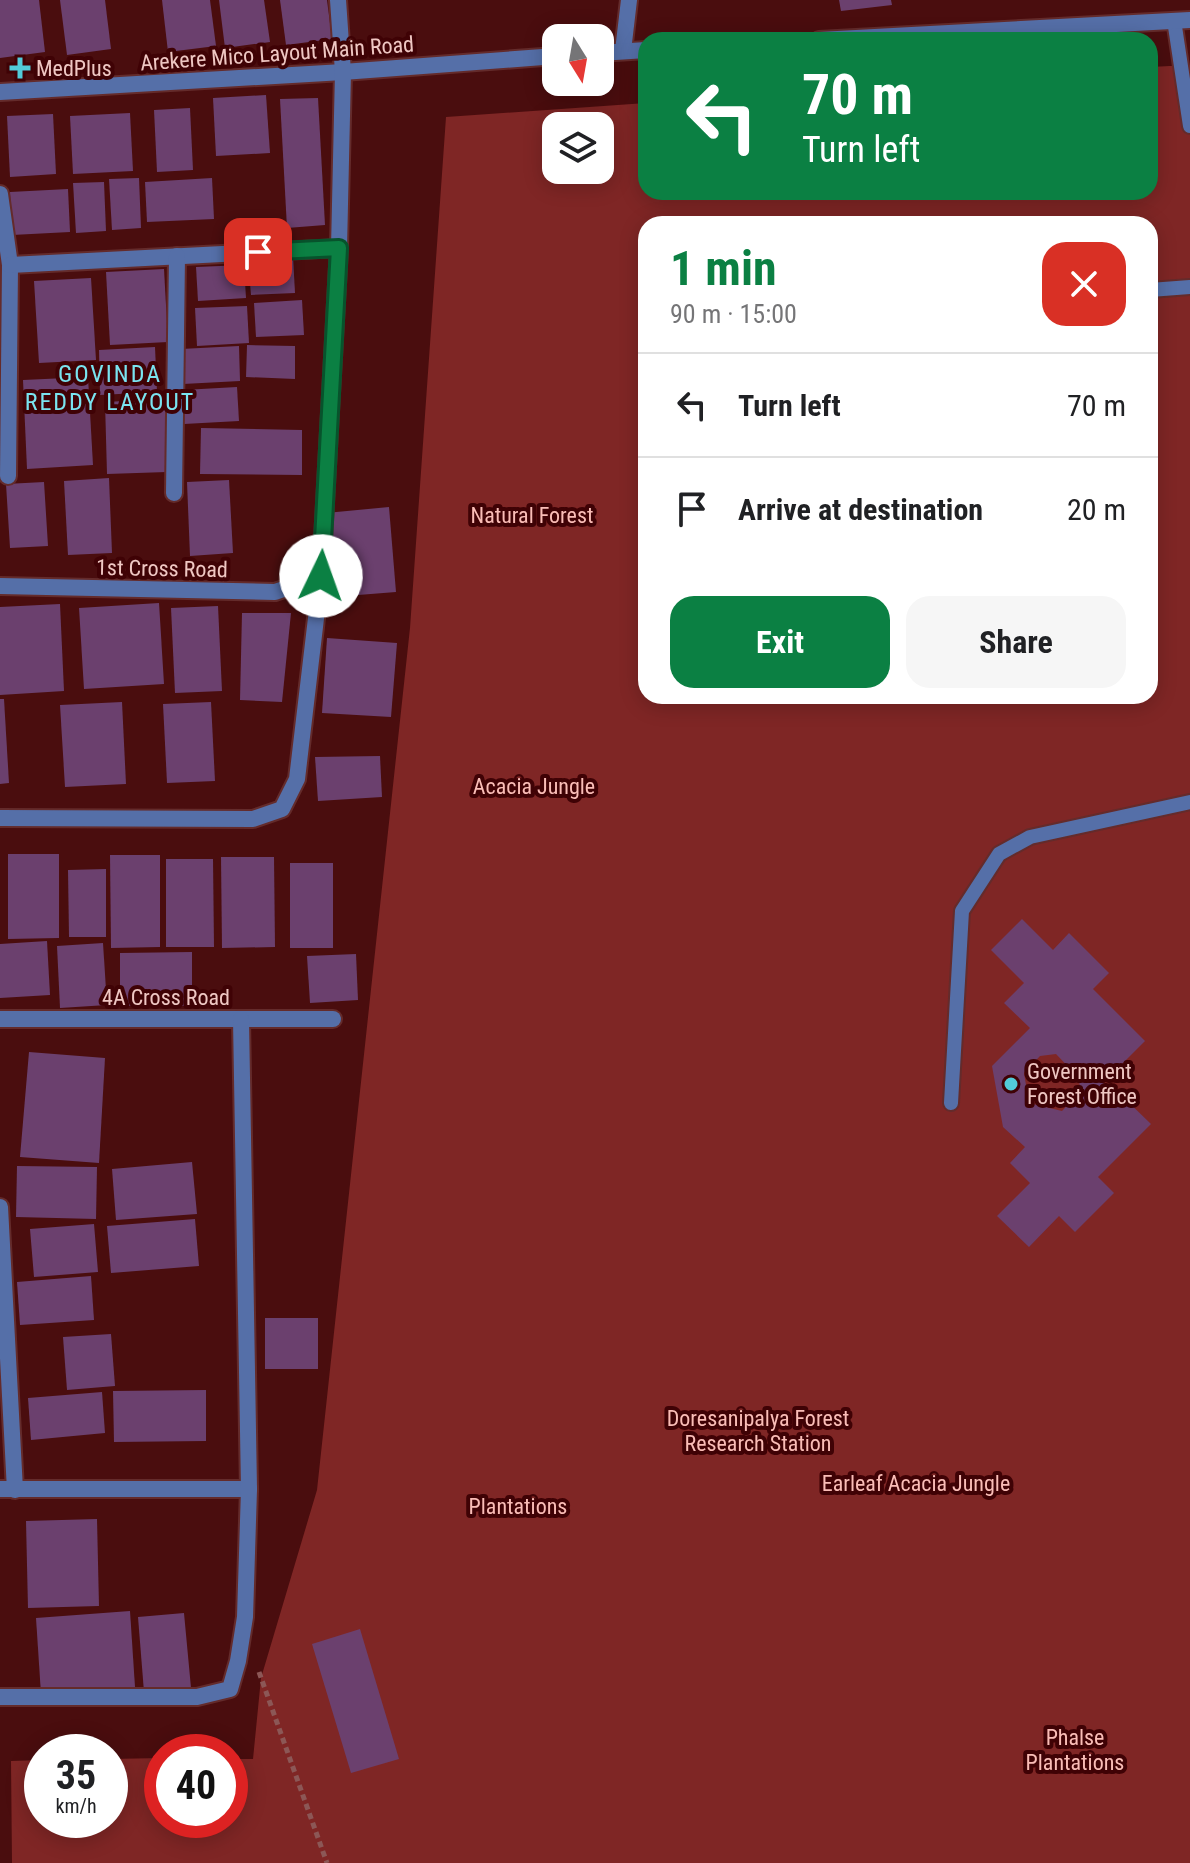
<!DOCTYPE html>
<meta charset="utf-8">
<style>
:root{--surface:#fff;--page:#f6f6f6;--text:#202124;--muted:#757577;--line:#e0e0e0;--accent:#0b8043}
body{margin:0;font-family:"Roboto Condensed",sans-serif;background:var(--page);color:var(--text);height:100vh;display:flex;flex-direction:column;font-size:30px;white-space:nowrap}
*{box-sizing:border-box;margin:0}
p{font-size:26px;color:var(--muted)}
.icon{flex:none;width:44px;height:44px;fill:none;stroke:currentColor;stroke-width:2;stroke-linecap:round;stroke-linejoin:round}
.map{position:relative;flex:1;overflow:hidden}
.details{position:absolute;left:638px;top:216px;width:520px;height:488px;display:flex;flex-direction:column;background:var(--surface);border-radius:24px;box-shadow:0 4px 20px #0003}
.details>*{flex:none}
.banner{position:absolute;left:638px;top:32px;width:520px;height:168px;border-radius:24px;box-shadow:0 4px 20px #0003;background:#0b8043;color:#fff;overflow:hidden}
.needle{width:52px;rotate:169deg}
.fabs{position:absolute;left:542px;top:24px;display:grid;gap:16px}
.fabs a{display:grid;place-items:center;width:72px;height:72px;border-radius:16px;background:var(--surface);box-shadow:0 4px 20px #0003;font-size:40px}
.speed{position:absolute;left:24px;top:1734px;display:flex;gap:16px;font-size:40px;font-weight:700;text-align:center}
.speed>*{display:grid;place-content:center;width:104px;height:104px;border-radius:50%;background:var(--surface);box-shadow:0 4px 20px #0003;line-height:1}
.speed small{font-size:20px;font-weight:400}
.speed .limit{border:12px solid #d22;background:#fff;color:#111}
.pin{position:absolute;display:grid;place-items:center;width:68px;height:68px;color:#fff;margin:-34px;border-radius:16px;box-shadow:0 4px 12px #0006}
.me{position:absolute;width:88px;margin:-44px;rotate:3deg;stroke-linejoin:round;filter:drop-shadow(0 0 6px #0008)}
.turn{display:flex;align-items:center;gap:28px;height:168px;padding:0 32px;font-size:36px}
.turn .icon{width:104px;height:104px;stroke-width:2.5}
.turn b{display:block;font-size:56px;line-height:68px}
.round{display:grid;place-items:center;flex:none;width:84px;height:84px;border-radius:24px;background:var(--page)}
.head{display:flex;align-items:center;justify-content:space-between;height:136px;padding:0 32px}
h1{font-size:48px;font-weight:700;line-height:60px;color:var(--accent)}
.action{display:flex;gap:16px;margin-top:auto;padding:16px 32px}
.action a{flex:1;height:92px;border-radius:24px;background:var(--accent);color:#fff;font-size:32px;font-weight:700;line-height:92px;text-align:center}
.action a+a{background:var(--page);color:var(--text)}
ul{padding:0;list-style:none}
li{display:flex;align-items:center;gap:24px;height:104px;padding:0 32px;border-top:2px solid var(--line)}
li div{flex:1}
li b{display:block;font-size:30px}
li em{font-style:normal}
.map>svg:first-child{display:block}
</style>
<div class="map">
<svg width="1190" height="1863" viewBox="0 0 1190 1863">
<rect width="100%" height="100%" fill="#4a0d0e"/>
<!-- green -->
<path fill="#7f2625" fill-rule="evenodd" d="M1190 65V1863H12L11 1761 42 1760V1820H110V1759L162 1758V1820H230V1759H253L261 1678 317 1490 410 628 446 117 646 103V192H1150V67ZM556 126H600V170H556ZM646 224H1150V696H646Z"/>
<!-- building -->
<g fill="#6b406e" fill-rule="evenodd">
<polygon points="0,0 39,0 45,52 0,58"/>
<polygon points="60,0 105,0 111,49 67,55"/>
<polygon points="162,0 210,0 216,46 168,52"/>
<polygon points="219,0 264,0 270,42 225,48"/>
<polygon points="280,0 327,0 332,39 286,45"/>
<polygon points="839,0 891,0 892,5 841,11"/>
<polygon points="266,95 270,153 216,156 213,98"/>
<polygon points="318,98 325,225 287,228 280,99"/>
<polygon points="190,108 193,170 157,172 154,110"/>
<polygon points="130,113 133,171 73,174 70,116"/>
<polygon points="53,114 56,174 10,177 7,116"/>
<polygon points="139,178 141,228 112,230 109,179"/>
<polygon points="212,178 214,219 147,222 145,182"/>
<polygon points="104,182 106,231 76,233 73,183"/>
<polygon points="68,189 70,232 12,235 10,192"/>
<polygon points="293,256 295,293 251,295 248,259"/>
<polygon points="244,265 246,298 198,301 196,267"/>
<polygon points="164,269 168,342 110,345 106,272"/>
<polygon points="91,278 96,360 39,363 34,281"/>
<polygon points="302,300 304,335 256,337 254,303"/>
<polygon points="247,306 249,343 197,346 195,308"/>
<polygon points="247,345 295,346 295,379 246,377"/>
<polygon points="239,346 240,381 183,384 181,349"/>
<polygon points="155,347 157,392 100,395 99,350"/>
<polygon points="88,377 93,465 27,469 23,380"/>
<polygon points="237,387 239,421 184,424 183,390"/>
<polygon points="165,399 167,472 107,474 105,402"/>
<polygon points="201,428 302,430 302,475 200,474"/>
<polygon points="109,478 112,553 68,555 64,481"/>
<polygon points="229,480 233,553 190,556 187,482"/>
<polygon points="44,482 48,546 10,548 6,484"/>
<polygon points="389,507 396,592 333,597 326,513"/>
<polygon points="159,603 164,684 84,689 79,608"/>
<polygon points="60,604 64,691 0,695 0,607"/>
<polygon points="218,606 222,691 175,693 171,608"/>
<polygon points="242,613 291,613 282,702 240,700"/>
<polygon points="327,638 397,643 391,717 322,713"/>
<polygon points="0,699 4,699 9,783 0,784"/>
<polygon points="122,702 126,784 65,787 60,705"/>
<polygon points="211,702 215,781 167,783 163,704"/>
<polygon points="380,756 382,797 318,801 315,757"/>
<polygon points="8,854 59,854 59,938 8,939"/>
<polygon points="110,855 160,855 160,947 111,948"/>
<polygon points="221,857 274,857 275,947 222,948"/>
<polygon points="166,859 213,859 214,947 166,947"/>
<rect x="290" y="863" width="43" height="85"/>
<polygon points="106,869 106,937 69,937 68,870"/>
<path d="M1022 919 1053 950 1069 933 1109 973 1093 989 1145 1041 1114 1072 1107 1065 1096 1076 1117 1096 1119 1093 1151 1124 1098 1177 1114 1193 1075 1232 1059 1216 1029 1247 997 1216 1030 1183 1010 1163 1025 1147 1003 1127 992 1066 1030 1028 1004 1003 1024 983 991 950ZM1056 1054 1078 1077 1081 1091 1062 1111 1029 1103 1024 1073 1040 1056Z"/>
<polygon points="47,941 50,995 0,998 0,944"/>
<polygon points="103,943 107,1005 60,1008 57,946"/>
<polygon points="192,952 192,1006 120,1006 120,953"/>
<polygon points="356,954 358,1000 310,1003 307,956"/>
<polygon points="29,1052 105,1058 99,1163 20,1157"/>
<polygon points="192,1162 197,1214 116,1220 112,1169"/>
<polygon points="17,1166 97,1167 96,1219 16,1217"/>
<polygon points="195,1219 199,1266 111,1273 107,1226"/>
<polygon points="94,1224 98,1272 34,1277 30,1229"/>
<polygon points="91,1276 94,1320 20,1325 17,1282"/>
<rect x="265" y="1318" width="53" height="51"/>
<polygon points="111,1334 115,1386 67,1390 63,1337"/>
<polygon points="206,1390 206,1441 114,1442 113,1391"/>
<polygon points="102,1392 105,1433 31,1440 28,1398"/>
<polygon points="97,1519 99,1606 28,1608 26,1521"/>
<polygon points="130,1611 135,1687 41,1694 36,1618"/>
<polygon points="184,1613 191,1688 144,1692 138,1617"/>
<polygon points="360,1629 399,1759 351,1773 312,1644"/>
</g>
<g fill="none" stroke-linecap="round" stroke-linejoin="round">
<!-- service casing -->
<g stroke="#642b2b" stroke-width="18">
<g id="service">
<polyline points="1174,20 1190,126"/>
<polyline points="1150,290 1190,287"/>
<polyline points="951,1103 962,911 999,854 1030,837 1190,802"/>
</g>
</g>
<!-- minor casing -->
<g stroke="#642b2b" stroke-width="20">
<g id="minor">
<polyline points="623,51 629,0"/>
<polyline points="0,194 10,265 8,476"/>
<polyline points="10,265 339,248"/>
<polyline points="174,493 177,256"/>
<polyline points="0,1019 333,1019"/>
<polyline points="0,1207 15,1490"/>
<polyline points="0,1489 249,1489"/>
<polyline points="0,1697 197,1697 230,1689 238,1661 245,1617 249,1489 241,1019"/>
</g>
</g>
<!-- tertiary casing -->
<g stroke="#642b2b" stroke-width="20">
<g id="tertiary">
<polyline points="819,40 1190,20"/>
<polyline points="600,53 646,50"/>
<polyline points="0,92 343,72 556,56"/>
<polyline points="0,586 275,592 321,576"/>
<polyline points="0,818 253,819 282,809 297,779 321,576 339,248 343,72 338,0"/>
</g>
</g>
<!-- path -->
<polyline stroke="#8c5756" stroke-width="5" stroke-dasharray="6 4" stroke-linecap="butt" points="259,1672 327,1863"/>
<!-- service -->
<use href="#service" stroke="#556fa8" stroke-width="14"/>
<!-- minor -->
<use href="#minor" stroke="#556fa8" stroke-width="16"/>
<!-- tertiary -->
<use href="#tertiary" stroke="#556fa8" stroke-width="16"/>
</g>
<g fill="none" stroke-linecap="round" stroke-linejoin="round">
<!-- route casing -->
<g stroke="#07532c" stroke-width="20">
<polyline id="route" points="258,252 339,248 321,576"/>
</g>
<!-- route -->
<use href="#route" stroke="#0b8043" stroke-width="14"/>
</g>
<!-- markers -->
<g fill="#52cbd8" stroke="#3f0205" stroke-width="3">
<path d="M16 56h8v8h8v8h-8v8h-8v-8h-8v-8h8z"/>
<circle cx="1011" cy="1084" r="8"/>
</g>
<g text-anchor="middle" stroke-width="8" stroke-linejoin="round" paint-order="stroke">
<!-- street labels -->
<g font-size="22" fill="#efc7c3" stroke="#3f0205">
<text transform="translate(277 53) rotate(-4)" y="8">Arekere Mico Layout Main Road</text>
<text transform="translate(162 568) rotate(1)" y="8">1st Cross Road</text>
<text x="166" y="1005">4A Cross Road</text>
</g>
<!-- poi labels -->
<g font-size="22" fill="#efc7c3" stroke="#3f0205" text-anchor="start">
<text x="36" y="76">MedPlus</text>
<text x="1027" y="1079">Government<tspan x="1027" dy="25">Forest Office</tspan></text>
</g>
<!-- park labels -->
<g font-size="22" fill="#fabdb7" stroke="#3f0205">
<text x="532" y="523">Natural Forest</text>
<text x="534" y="794">Acacia Jungle</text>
<text x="758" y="1426">Doresanipalya Forest<tspan x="758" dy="25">Research Station</tspan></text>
<text x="916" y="1491">Earleaf Acacia Jungle</text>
<text x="518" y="1514">Plantations</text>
<text x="1075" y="1745">Phalse<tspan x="1075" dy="25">Plantations</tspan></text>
</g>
<!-- neighbourhood labels -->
<g font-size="24" letter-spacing="2" fill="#7ae4f0" stroke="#3f0205">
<text x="110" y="382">GOVINDA<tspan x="110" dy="28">REDDY LAYOUT</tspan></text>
</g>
</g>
</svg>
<div class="fabs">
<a><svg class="needle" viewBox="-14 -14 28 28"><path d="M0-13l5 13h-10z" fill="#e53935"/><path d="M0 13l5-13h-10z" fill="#757577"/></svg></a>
<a><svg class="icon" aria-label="layers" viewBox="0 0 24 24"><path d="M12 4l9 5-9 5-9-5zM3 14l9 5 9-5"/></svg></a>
</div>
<div class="speed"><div>35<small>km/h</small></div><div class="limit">40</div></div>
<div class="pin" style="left:258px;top:252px;background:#d93025"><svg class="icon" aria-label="arrive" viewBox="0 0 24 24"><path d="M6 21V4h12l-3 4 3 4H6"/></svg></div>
<svg class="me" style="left:321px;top:576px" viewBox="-20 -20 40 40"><circle r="19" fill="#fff"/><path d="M0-13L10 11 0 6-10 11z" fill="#0b8043"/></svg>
<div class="banner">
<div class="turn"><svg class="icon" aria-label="left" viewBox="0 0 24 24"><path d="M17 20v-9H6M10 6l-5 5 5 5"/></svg><div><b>70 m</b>Turn left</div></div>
</div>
<section class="details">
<div class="head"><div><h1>1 min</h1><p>90 m · 15:00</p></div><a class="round" style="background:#d93025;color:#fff"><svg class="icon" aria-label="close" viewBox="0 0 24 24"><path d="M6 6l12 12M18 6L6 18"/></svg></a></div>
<ul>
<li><svg class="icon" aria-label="left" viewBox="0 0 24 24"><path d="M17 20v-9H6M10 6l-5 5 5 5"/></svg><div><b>Turn left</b></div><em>70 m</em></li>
<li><svg class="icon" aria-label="arrive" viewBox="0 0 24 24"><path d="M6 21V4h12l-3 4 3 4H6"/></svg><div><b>Arrive at destination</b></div><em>20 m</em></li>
</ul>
<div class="action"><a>Exit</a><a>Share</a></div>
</section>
</div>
